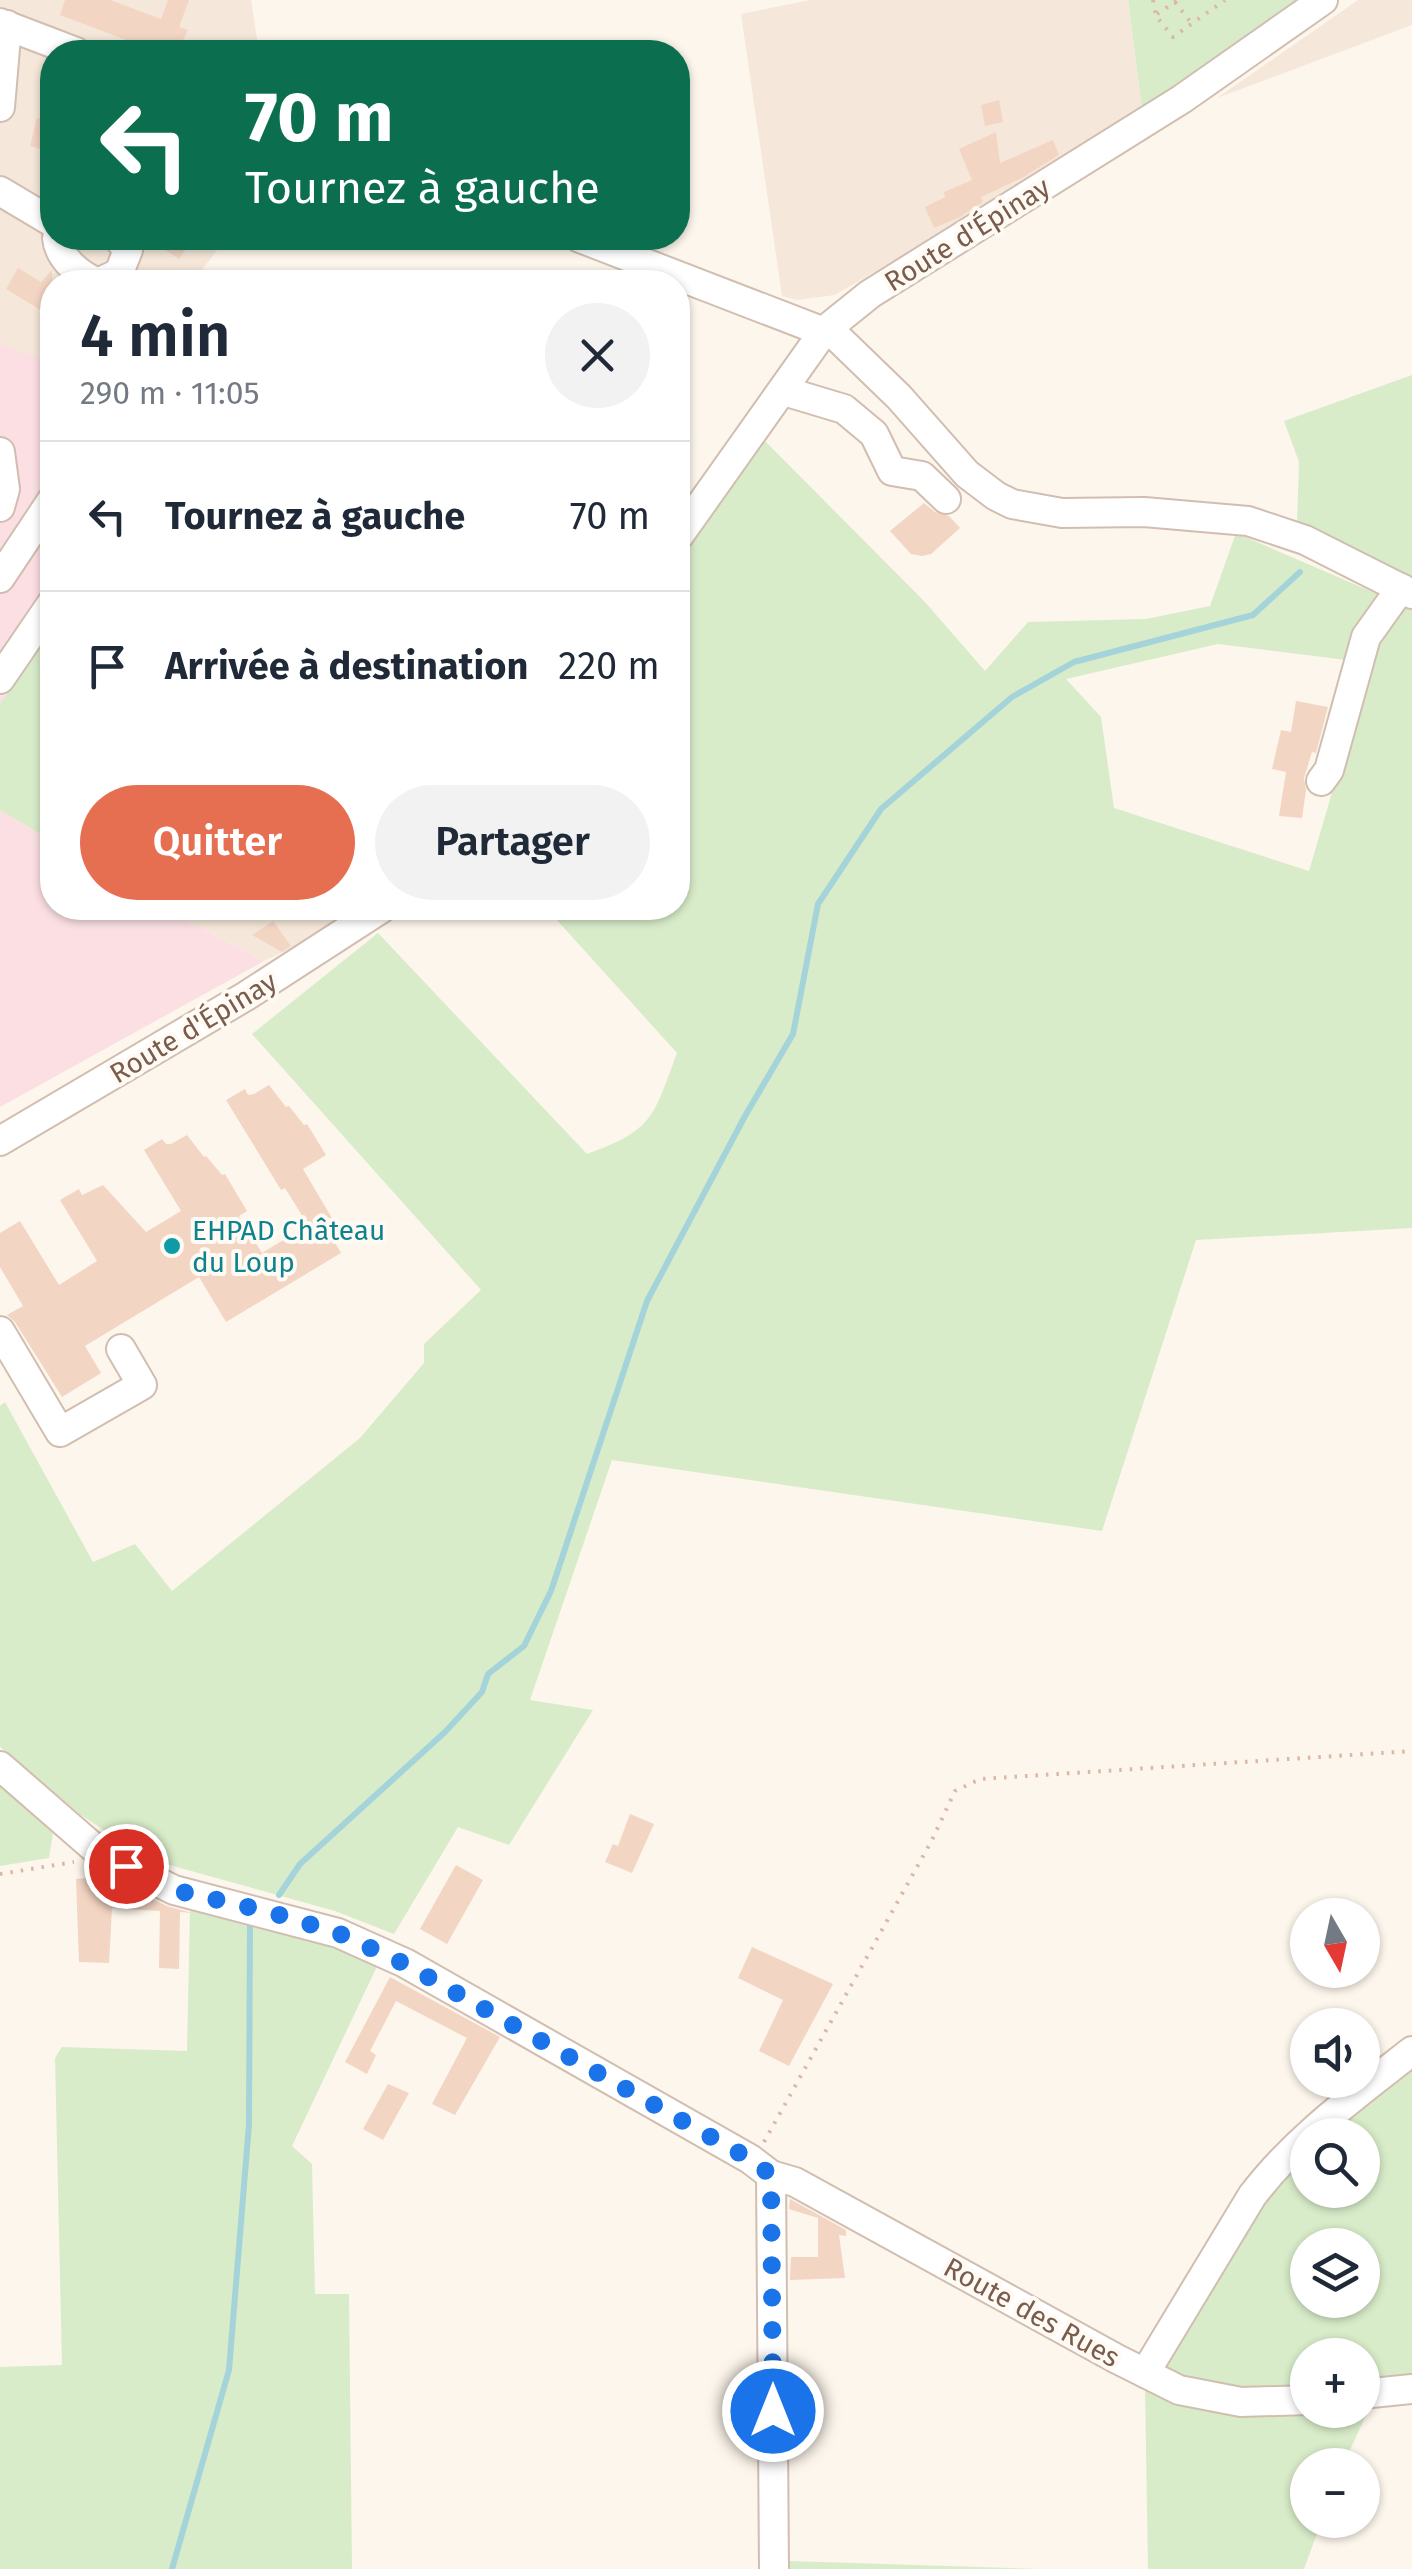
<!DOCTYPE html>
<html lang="fr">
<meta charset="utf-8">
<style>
:root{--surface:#fff;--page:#f2f2f3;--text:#1f2937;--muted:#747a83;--line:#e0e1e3;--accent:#e76f51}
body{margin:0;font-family:"Fira Sans",sans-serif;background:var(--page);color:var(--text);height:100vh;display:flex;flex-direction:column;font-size:38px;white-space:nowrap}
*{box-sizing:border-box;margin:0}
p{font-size:32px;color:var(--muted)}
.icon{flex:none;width:55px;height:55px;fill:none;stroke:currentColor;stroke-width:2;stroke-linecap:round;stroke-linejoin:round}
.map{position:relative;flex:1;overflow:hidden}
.panel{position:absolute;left:40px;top:270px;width:650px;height:650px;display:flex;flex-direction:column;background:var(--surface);border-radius:40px;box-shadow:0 2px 8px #0004}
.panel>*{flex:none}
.guide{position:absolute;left:40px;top:40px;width:650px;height:210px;border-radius:40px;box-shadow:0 2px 8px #0004;background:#0b6e4f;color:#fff;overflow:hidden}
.needle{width:65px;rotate:171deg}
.tools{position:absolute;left:1290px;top:1898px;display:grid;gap:20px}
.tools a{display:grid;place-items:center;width:90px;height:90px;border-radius:50%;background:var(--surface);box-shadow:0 2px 8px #0004;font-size:50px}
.pin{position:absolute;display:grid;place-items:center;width:85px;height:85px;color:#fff;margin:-42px;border:5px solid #fff;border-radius:50%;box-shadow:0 2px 10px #0007}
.me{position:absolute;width:110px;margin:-55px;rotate:0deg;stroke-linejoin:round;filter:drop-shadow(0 0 8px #0008)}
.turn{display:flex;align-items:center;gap:35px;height:210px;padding:0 40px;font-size:45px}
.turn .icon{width:130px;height:130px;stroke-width:2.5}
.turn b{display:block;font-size:70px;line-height:85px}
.round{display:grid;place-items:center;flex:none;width:105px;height:105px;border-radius:52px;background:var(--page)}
.summary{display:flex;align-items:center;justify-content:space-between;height:170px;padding:0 40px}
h1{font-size:60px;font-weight:600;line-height:75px}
.cta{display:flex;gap:20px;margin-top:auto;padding:20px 40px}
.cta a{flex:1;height:115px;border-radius:60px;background:var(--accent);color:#fff;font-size:40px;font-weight:600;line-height:115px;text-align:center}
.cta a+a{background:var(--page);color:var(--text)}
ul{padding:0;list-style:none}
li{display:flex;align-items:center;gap:30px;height:150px;padding:0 40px;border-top:2px solid var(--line)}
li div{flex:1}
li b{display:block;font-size:38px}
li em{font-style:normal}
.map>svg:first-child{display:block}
</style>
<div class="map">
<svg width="1412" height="2569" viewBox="0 0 1412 2569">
<rect width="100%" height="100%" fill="#fdf6ec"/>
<!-- residential -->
<g fill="#f5e8da">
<polygon points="0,0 251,0 259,52 52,52 52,238 226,238 193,282 52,282 52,364 0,346"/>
<polygon points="810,0 1128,0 1142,108 1025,184 835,295 797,300 782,296 741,14"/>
<polygon points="1358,0 1412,0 1412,25 1217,98"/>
<polygon points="162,908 363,908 343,925 264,961"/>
</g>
<!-- medical -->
<g fill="#fbdfe3">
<polygon points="0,344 52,363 52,627 0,704"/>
<polygon points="0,810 52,841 52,908 162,908 264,961 0,1107"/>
</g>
<!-- green -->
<g fill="#d8ecc9" fill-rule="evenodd">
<polygon points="1128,0 1296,0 1142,108"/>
<polygon points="1412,375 1412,583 1297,523 1299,462 1284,421"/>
<path d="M765 441 925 602 985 671 1028 622 1146 619 1210 606 1236 533 1412 609V1228L1196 1240 1102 1531 612 1460 530 1700 593 1710 509 1845 458 1827 394 1934 335 1911 148 1859 81 1815 0 1747V1406L5 1402 93 1562 135 1544 172 1591 360 1438 424 1363V1344L481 1290 252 1034 378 933 587 1154C654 1130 653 1117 677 1053L546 908H678V563ZM1218 644 1370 663 1309 871 1114 808 1101 717 1066 679Z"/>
<polygon points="52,627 52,841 0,810 0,704"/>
<polygon points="0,1786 53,1833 49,1858 0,1866"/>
<polygon points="190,1909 289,1931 380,1960 292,2146 312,2164 315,2294 349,2294 352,2569 0,2569 0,2367 62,2365 55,2058 62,2047 187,2051"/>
<path d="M1412 2059V2380L1363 2387 1362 2355H1308L1307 2393 1241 2396 1169 2379 1167 2365 1171 2343 1257 2200 1307 2143 1308 2190H1362V2135H1317ZM1308 2245H1362V2300H1308Z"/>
<polygon points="1145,2387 1264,2412 1369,2409 1343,2465 1308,2465 1308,2520 1322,2520 1304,2569 1148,2569"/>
<polygon points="788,2561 1039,2569 788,2569"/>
</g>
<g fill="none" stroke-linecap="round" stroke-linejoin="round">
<!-- stream -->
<g stroke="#a5d3da" stroke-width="6">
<polyline points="279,1895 300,1864 445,1732 482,1692 488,1674 524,1646 551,1591 647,1301 745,1116 793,1034 818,904 881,809 1012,697 1074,662 1253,615 1300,572"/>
<polyline points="172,2569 229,2370 249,2124 250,1922"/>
</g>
</g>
<!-- building -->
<g fill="#f3d5c3">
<polygon points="65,0 110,0 161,19 168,0 189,0 179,27 188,30 177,52 158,52 60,15"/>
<polygon points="999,100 1003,122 985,126 981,105"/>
<polygon points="37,118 52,121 52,152 30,146"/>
<polygon points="996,132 1000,163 1053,140 1059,155 1022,178 981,197 983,202 960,217 934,228 925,207 945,197 944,192 972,180 959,149"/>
<polygon points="147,238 194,238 179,259"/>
<polygon points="18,268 41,282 52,270 52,317 6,289"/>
<polygon points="924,503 935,512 949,516 960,528 931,554 922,556 911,554 890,531"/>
<polygon points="1296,701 1328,707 1316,753 1312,752 1304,778 1306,790 1302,818 1279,816 1286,772 1272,769 1281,730 1291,732"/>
<polygon points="273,921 291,946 282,952 252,935"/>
<polygon points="269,1085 286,1107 289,1106 304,1125 307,1124 326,1155 303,1169 336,1225 328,1231 341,1253 226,1322 199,1277 85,1346 101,1373 62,1397 15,1322 7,1315 23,1306 0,1267 0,1233 20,1221 59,1285 97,1261 60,1200 79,1189 82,1195 103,1185 146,1232 181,1211 144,1150 162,1139 166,1144 171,1144 187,1135 204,1157 206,1156 222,1175 225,1174 247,1211 239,1216 262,1253 308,1225 285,1188 281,1190 226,1100 245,1089 248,1095 254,1094"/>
<polygon points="630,1814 654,1824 632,1873 605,1862 613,1844 618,1846"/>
<polygon points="456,1865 483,1880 447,1944 420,1929"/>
<polygon points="99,1877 118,1882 167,1906 192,1913 180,1912 179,1969 159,1968 160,1911 112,1908 109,1963 79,1962 76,1879"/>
<polygon points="752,1947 833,1984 789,2066 759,2051 783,2000 738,1978"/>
<polygon points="390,1977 500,2037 455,2115 432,2104 467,2038 396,2001 370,2051 376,2055 367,2074 345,2062"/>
<polygon points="388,2084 409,2093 383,2140 363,2129"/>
<polygon points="790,2199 846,2230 846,2236 839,2235 845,2278 790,2280 791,2257 818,2257 818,2218 789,2209"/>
</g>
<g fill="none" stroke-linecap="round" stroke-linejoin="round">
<!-- minor casing -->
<g stroke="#d1beb0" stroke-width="32">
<g id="minor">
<polyline points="0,23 76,52"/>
<polyline points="0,107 7,25"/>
<polyline points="0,191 52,222"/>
<path d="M57 238C59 258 78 274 96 282"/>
<polyline points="580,238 837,337 899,397 967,474 996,496 1012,504 1062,513 1144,512 1248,521 1305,540 1412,594"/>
<polyline points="100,282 119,273 128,250 118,238"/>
<polyline points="784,391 844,409 874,434 892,471 922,476 946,499"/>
<polyline points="0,452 5,489 0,507"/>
<polyline points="678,537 824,331 870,294 1182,99 1323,0"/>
<polyline points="0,578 52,500"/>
<polyline points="0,679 52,603"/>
<polyline points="1321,781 1329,770 1366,637 1401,588"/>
<polyline points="0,1141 246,996 382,908"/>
<polyline points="0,1331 60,1432 142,1385 121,1349"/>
<polyline points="0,1766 101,1854 174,1890 338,1933 405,1963 750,2159 771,2175 774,2569"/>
<polyline points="771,2175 795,2182 1117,2359 1179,2390 1241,2402 1308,2400"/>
<path d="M1145 2373 1252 2196C1296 2138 1355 2096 1412 2051"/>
<polyline points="1362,2394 1412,2389"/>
</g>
</g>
<!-- path -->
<g stroke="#d9b8a5" stroke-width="4" stroke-dasharray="2.5 8" stroke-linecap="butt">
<polyline points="1153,0 1156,16 1173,37 1225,0"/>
<polyline points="1175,2 1192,24"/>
<polyline points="1157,14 1178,0"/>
<polyline points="0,1874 74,1862"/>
<polyline points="764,2142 932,1840 955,1791 980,1779 1412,1751"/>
</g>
<!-- minor -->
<use href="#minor" stroke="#fff" stroke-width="28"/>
</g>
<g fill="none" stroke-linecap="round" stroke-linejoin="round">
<!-- route -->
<polyline stroke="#1a73e8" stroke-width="18" stroke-dasharray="0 32.4" points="126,1866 174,1890 270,1912 338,1933 405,1964 750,2159 771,2175 773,2411"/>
</g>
<!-- markers -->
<circle fill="#0f9aa8" stroke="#fffaf3" stroke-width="4" cx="172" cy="1246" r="10"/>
<g text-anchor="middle" stroke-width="8" stroke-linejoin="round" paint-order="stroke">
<!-- street labels -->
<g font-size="28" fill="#7a5c4d" stroke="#fffaf3">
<text transform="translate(967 234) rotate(-32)" y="10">Route d'Épinay</text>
<text transform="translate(193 1027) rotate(-31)" y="10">Route d'Épinay</text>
<text transform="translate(1032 2312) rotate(29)" y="10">Route des Rues</text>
</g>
<!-- culture labels -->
<g font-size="28" fill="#0d838f" stroke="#fffaf3" text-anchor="start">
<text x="192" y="1240">EHPAD Château<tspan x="192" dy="32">du Loup</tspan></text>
</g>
</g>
</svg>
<div class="tools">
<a><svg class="needle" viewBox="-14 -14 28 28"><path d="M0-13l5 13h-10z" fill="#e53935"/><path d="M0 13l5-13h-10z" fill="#747a83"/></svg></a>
<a><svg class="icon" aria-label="sound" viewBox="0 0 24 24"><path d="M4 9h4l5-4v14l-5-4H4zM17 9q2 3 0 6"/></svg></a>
<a><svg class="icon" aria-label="search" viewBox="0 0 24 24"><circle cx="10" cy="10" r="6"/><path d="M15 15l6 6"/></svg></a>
<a><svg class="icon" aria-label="layers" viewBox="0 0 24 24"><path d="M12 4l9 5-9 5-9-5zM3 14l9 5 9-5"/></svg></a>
<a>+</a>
<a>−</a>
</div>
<div class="pin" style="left:126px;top:1866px;background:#d93025"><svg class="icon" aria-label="arrive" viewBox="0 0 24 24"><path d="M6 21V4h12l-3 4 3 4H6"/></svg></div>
<svg class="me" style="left:773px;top:2411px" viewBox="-20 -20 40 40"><circle r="17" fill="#1a73e8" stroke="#fff" stroke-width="3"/><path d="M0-11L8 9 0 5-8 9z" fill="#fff"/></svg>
<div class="guide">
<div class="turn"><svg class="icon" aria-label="left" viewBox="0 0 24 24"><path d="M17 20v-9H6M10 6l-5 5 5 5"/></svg><div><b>70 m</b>Tournez à gauche</div></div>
</div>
<section class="panel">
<div class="summary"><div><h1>4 min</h1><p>290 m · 11:05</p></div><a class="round"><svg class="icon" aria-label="close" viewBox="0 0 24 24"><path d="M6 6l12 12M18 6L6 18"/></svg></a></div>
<ul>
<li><svg class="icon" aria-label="left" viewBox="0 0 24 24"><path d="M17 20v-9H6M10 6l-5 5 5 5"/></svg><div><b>Tournez à gauche</b></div><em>70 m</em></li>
<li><svg class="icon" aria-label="arrive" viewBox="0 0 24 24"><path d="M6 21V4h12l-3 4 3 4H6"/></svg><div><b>Arrivée à destination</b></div><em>220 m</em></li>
</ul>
<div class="cta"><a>Quitter</a><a>Partager</a></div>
</section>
</div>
